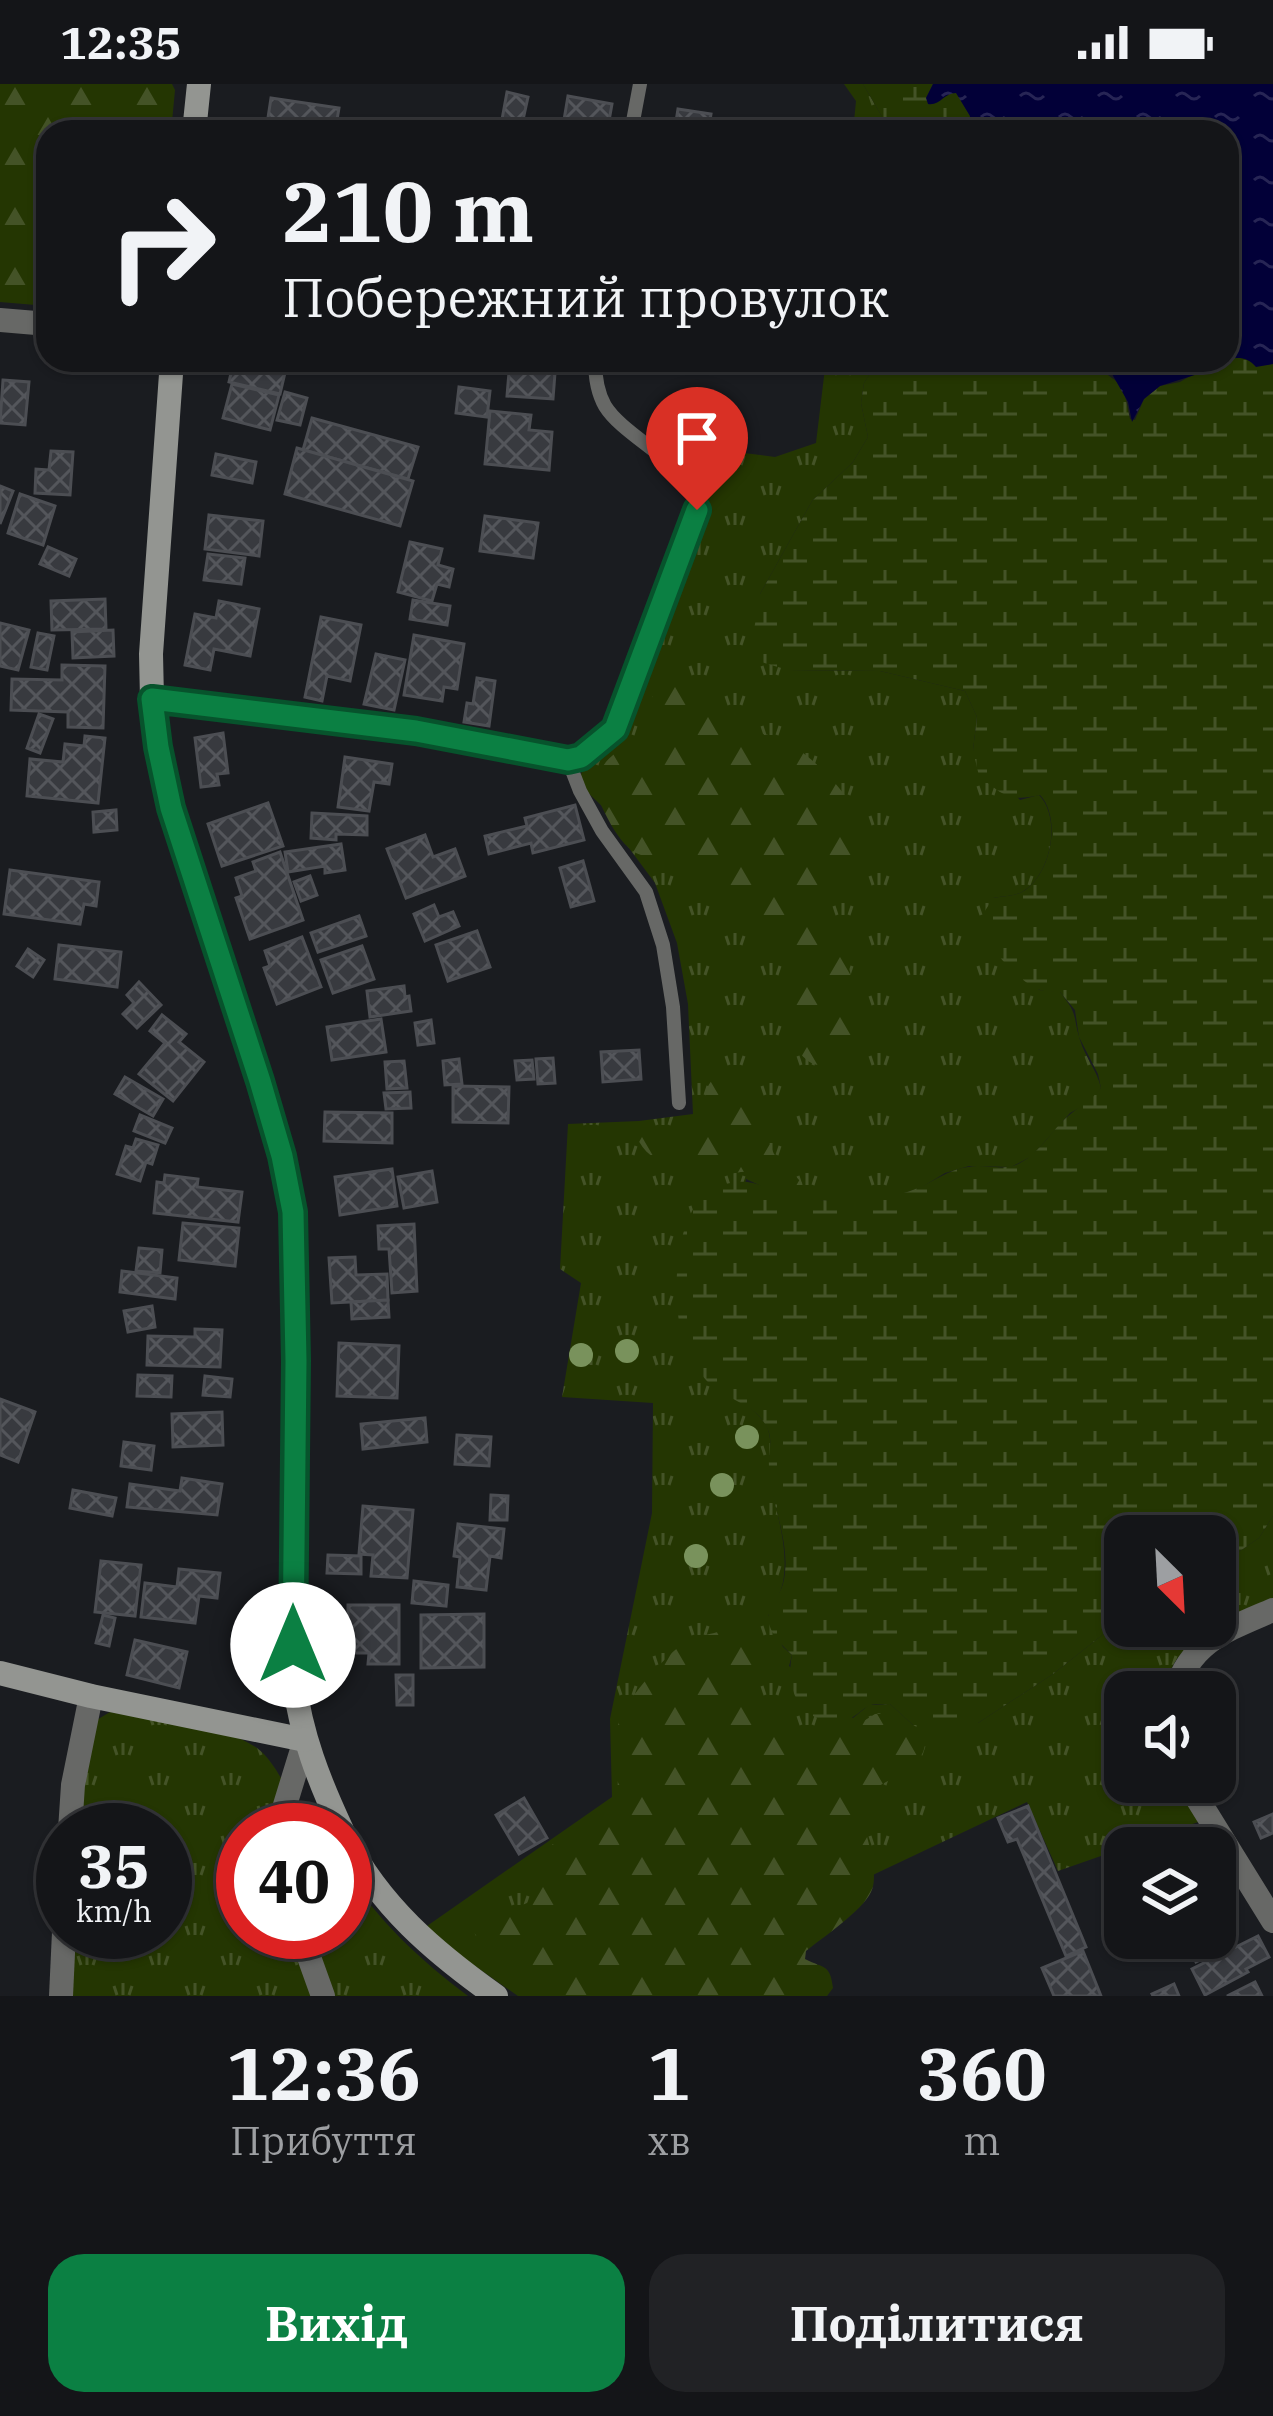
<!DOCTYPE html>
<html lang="uk">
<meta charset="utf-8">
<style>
:root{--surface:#141518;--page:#212225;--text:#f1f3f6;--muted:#9d9fa2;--line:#333437;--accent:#0b8043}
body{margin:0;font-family:"IBM Plex Serif",serif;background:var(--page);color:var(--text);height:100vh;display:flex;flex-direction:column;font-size:45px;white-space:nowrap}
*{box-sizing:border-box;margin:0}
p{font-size:39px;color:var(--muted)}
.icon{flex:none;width:66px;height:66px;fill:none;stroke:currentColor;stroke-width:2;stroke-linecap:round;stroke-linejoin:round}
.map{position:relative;height:1912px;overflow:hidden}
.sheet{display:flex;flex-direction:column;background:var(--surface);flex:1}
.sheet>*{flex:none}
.hud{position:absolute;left:36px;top:36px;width:1203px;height:252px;border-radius:36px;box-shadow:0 3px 9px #0004,0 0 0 3px var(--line);background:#141518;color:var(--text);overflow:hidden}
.needle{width:78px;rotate:156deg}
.controls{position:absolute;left:1104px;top:1431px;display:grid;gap:24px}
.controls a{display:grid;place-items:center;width:132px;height:132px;border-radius:24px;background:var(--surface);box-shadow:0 3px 9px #0004,0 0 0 3px var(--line);font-size:60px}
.speed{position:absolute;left:36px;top:1719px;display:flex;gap:24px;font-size:60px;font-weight:700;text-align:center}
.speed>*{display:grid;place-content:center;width:156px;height:156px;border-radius:50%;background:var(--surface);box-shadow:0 3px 9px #0004,0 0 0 3px var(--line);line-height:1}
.speed small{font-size:30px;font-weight:400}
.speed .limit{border:18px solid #d22;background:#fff;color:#111}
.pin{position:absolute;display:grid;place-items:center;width:102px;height:102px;color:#fff;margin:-123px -51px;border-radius:50% 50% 50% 0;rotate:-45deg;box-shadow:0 0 12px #0007}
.pin .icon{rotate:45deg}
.me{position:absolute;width:132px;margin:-66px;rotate:0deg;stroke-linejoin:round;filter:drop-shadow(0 0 9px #0008)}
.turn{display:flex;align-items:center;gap:42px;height:252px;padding:0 48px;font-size:54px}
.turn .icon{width:156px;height:156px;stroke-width:2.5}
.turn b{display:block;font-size:84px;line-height:102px}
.eta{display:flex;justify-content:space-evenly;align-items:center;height:204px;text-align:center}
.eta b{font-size:72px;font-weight:700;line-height:84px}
.cta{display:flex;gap:24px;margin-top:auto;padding:24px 48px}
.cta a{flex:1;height:138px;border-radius:36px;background:var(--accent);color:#fff;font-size:48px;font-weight:700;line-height:138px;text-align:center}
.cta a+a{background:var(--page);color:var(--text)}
.status{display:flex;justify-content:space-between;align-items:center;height:84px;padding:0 60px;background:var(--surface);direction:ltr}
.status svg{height:33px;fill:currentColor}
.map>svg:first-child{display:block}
</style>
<div class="status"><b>12:35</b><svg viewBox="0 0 49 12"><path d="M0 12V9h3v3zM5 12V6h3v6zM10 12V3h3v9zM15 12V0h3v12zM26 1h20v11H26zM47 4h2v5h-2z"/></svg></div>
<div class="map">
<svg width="1273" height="1912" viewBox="0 0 1273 1912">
<defs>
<pattern id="grass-tufts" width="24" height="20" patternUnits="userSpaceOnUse" patternTransform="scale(3)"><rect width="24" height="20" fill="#243602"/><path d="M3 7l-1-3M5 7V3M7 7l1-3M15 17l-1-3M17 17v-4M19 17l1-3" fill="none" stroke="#445327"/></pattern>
<pattern id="forest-firs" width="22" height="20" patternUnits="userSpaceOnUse" patternTransform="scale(3)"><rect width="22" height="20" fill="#243602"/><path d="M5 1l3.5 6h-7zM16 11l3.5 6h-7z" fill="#445327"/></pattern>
<pattern id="wetland-marsh" width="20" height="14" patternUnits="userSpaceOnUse" patternTransform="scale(3)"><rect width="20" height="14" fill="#243602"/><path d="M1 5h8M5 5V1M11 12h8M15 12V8" fill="none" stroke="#445327"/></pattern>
<pattern id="water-ripples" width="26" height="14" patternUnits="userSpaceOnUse" patternTransform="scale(3)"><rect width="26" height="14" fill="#020038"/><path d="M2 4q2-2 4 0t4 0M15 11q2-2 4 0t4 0" fill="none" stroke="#272555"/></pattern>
<pattern id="building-cross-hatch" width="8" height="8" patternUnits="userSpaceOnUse" patternTransform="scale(3)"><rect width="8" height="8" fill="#383a3f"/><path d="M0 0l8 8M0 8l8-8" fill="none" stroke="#54565b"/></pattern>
</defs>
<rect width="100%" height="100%" fill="#1a1c20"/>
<!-- grass -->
<g fill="url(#grass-tufts)">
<polygon points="844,0 863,0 891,48 853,48 856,17"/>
<path d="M826 276H879L864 299 861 319 868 353 853 378 812 417 760 510 788 586 880 587 965 607 977 633 973 666 1020 716 1039 711C1062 734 1051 792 1022 808 1015 812 1002 812 993 814L1039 906 1060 908C1079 932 1072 930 1080 956 1085 973 1097 986 1101 1004L1092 1017 1070 1029 1032 1072 1011 1083 969 1082 945 1089 922 1103 891 1114 856 1119 788 1114 746 1095 707 1297C726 1310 754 1321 766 1341 774 1356 768 1371 770 1387 773 1424 790 1460 783 1498 781 1509 773 1521 768 1532L783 1563 792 1571 789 1582 853 1634 869 1621 890 1620 913 1641 978 1639 1053 1590 1125 1533V1542H1215V1484L1259 1454 1273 1432V1518C1229 1537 1171 1553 1165 1608H1125V1698H1180L1201 1737 1058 1787 1027 1718 839 1807 796 1761 805 1912H518L458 1870 427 1842 612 1713 610 1635 652 1429 653 1319 562 1313 581 1199 560 1185 568 1040 639 1037 693 1030 688 920 677 859 655 799 623 756 603 723 584 705 580 694 583 684 621 646 706 424V413L700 403 649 357 775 373 816 359Z"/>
<path d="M110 1628C152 1635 223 1640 257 1664 267 1671 275 1684 281 1694L275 1746H243V1848H291L314 1912H71L74 1848H165V1746H80L82 1704 95 1637Z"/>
<polygon points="302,1719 308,1719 324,1746 290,1746 297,1723"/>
<path d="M345 1785C376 1835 421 1877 468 1912H332L310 1848H345Z"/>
</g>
<!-- forest -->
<g fill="url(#forest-firs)">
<polygon points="0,0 172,0 175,6 171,48 48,48 48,222 0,218"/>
<path d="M679 588C693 593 711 599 719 612 726 624 724 634 738 643 751 650 770 649 783 656 822 676 898 754 855 799H823L813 803C810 810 808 812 811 820 815 831 828 839 834 849 850 876 860 916 854 947 848 978 818 997 797 965 776 933 809 905 787 868 769 836 741 847 719 825 711 817 708 802 700 793 695 786 686 780 680 774 667 773 653 775 641 771 617 763 602 722 592 701 599 686 609 670 626 663 643 655 647 662 662 646L660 632 651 616 662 595Z"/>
<path d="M715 993 734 995 745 1004 774 1070 802 1099 803 1105C781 1109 771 1090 750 1088 740 1087 730 1091 721 1090 692 1088 648 1083 637 1053L648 1042C668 1047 699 1052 710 1031 704 1015 703 1005 715 993Z"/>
<path d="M722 1547C764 1562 750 1611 770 1642 774 1647 780 1651 785 1656L809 1657 825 1645 857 1641 875 1630 888 1629 925 1661C919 1694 877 1692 858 1721 863 1741 881 1789 871 1808 862 1827 822 1854 806 1867L805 1875C825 1885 830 1880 833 1904L827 1912H541L491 1868 468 1842C495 1818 557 1834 538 1777 555 1746 596 1748 612 1721 622 1704 616 1683 616 1665 616 1656 617 1645 619 1637 625 1617 668 1568 686 1558 696 1552 711 1550 722 1547Z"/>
</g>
<!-- wetland -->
<g fill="url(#wetland-marsh)">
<polygon points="863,0 933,0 926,14 956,8 970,32 968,48 891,48"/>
<path d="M1240 273 1251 277 1256 282 1273 280V1432L1259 1454 1215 1484V1452H1125V1533L1053 1590 978 1639 938 1654 913 1641 890 1620C884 1621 877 1619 871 1621 862 1624 857 1633 847 1635 804 1645 784 1609 792 1571 782 1561 768 1548 768 1533 769 1522 780 1511 783 1500 793 1460 770 1421 769 1382 768 1370 773 1358 768 1346 758 1319 723 1316 706 1296 699 1288 690 1274 686 1264 670 1227 671 1123 715 1104 755 1086 770 1112 810 1115 850 1119 880 1119 918 1104 935 1097 949 1085 968 1083 983 1080 999 1086 1013 1082 1037 1074 1049 1049 1067 1033 1079 1022 1091 1017 1101 1004L1098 990 1079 953 1075 926 1060 908C1054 908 1047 908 1040 906 1018 898 978 856 983 831 984 828 992 816 993 814 1002 812 1015 812 1022 808 1051 792 1062 734 1040 711 1008 718 1003 711 979 692L973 666 977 633 965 607 880 587 788 586 761 578 752 558 760 510 812 417 853 378 868 353 861 319 864 299 879 276H1085C1115 299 1123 290 1130 335L1135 336 1144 315 1160 302 1180 298 1218 276Z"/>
</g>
<!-- water -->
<g fill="url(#water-ripples)">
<path d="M933 0H1273V280L1256 283C1248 273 1239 273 1227 275V48H968L970 32 956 9C944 9 940 22 928 20L926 14Z"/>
<polygon points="1085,276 1218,276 1198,290 1160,302 1144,315 1132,338 1128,318 1112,290 1098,289"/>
</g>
<!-- building -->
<g fill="url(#building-cross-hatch)" stroke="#4c4e53" stroke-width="3">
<polygon points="507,8 528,13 521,45 501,41"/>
<polygon points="568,12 612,20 607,48 563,42"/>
<polygon points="271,14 339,24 337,36 377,42 376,48 266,47"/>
<polygon points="678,25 711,30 708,48 675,44"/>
<polygon points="234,276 288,276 280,310 229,298"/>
<polygon points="510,276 556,276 553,315 507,312"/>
<polygon points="3,296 29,298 25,341 0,339"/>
<polygon points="232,300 279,311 270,346 223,334"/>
<polygon points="459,303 490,307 487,333 456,329"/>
<polygon points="285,308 307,314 300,341 277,336"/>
<polygon points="490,327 531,331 529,346 552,348 549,386 485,380"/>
<polygon points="312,334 418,363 408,395 303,366"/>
<polygon points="297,364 413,397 400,442 285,410"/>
<polygon points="51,367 73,368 70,411 35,409 36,385 49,386"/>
<polygon points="216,370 256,378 252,399 212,391"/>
<polygon points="0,402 13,407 0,440"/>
<polygon points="20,410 55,422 43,461 8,449"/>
<polygon points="209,431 263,437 259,472 205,465"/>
<polygon points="485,432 538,439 533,474 480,467"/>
<polygon points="410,458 442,465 438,481 453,485 449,503 437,500 432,517 398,508"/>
<polygon points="48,463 76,475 69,492 40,480"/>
<polygon points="208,470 245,474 241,500 204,496"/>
<polygon points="105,515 106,545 52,546 51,517"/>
<polygon points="413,516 450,522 447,541 410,535"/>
<polygon points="219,517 259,525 250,572 214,565 210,586 185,581 195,530 216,534"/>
<polygon points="321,533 361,541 350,597 327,592 322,617 305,613"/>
<polygon points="0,539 29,546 18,586 0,582"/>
<polygon points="113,546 114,572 73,574 72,548"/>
<polygon points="38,549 54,552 47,586 31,583"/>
<polygon points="414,551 464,560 457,605 444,603 442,617 404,611"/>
<polygon points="376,570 405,576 394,626 364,620"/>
<polygon points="62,581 105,582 103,644 68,643 68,628 11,626 12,595 62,596"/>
<polygon points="477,594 495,597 489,642 464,638 467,619 473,620"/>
<polygon points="39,630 53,635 40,669 27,664"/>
<polygon points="223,649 228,689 217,690 219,701 201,703 195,654"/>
<polygon points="85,652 105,654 98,719 27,712 30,675 63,678 65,660 84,662"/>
<polygon points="345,673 392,680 389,700 374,698 369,727 338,723"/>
<polygon points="268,719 283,762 222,782 208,740"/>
<polygon points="575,721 584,756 533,769 531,759 489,770 485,752 527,742 525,734"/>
<polygon points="116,726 117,746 94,748 93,728"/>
<polygon points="312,729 367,732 367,751 336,750 336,756 311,754"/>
<polygon points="425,751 433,773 455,765 465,792 406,814 387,765"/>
<polygon points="341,760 345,786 325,789 325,782 288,788 285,768"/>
<polygon points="280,768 303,836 250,855 236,814 242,812 236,794 256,787 253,778"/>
<polygon points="583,777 594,817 571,823 560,784"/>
<polygon points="10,786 99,798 96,822 84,820 80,840 4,830"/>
<polygon points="310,792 317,811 301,817 294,798"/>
<polygon points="434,821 439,833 453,828 459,842 425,857 414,830"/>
<polygon points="359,832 366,852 318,868 311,849"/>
<polygon points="477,847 490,883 448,897 436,861"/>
<polygon points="302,853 321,903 277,920 264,884 270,882 265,867"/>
<polygon points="59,861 121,868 117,903 55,895"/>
<polygon points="362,862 374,895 333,909 321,876"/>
<polygon points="28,865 44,876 33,893 17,882"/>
<polygon points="139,898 161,921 137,944 123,930 134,919 127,911"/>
<polygon points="404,902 405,913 409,912 411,927 370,933 367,907"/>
<polygon points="162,931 186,950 179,958 204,978 173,1017 139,990 165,959 150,947"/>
<polygon points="381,935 386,968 332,976 327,943"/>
<polygon points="431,936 434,959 418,961 415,939"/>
<polygon points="639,966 641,995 603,998 601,968"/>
<polygon points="553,974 555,999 538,1000 536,975"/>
<polygon points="459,975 462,1000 445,1001 443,977"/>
<polygon points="532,976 534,995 517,996 515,977"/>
<polygon points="404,977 407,1004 387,1005 385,978"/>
<polygon points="125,993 163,1015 153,1032 115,1010"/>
<polygon points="453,1002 509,1003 508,1039 453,1038"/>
<polygon points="410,1008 411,1024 386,1025 384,1009"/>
<polygon points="325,1028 392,1029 392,1059 324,1057"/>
<polygon points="140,1031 172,1044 165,1059 134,1047"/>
<polygon points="136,1055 158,1061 152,1080 146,1078 140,1097 117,1090 126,1062 133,1064"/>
<polygon points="392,1085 397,1122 340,1131 335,1093"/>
<polygon points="432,1087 437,1118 404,1124 398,1093"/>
<polygon points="165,1091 198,1095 197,1103 242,1108 238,1138 154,1129 157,1098 164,1099"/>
<polygon points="183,1139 239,1144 235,1182 179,1176"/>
<polygon points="414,1140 417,1207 392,1209 389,1165 379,1165 378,1142"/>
<polygon points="139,1164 162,1166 160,1189 136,1187"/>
<polygon points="355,1173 356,1191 387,1190 388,1216 332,1219 329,1174"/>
<polygon points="122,1187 177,1194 175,1215 120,1208"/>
<polygon points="388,1216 389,1233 352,1235 351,1218"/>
<polygon points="152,1222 155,1243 128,1248 124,1227"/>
<polygon points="195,1245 222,1246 220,1283 147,1281 148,1252 195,1253"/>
<polygon points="339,1259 399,1262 397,1314 337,1312"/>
<polygon points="138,1291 172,1292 171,1313 137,1312"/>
<polygon points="205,1292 232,1295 230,1313 203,1311"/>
<polygon points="0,1315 35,1328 18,1378 0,1371"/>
<polygon points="222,1328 223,1361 173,1363 172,1330"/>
<polygon points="425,1334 427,1358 363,1365 361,1340"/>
<polygon points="457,1351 491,1353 489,1382 455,1380"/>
<polygon points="124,1358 154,1362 151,1386 121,1382"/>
<polygon points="182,1394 222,1400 217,1431 127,1423 130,1400 180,1407"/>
<polygon points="73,1406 116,1414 112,1432 70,1424"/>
<polygon points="491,1411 508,1412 507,1436 490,1436"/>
<polygon points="363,1422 413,1426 407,1494 371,1492 373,1471 359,1470"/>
<polygon points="458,1440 504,1445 501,1474 490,1472 486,1506 457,1503 460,1473 454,1472"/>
<polygon points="328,1471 361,1472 361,1490 327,1489"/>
<polygon points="101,1477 141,1481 135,1532 95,1528"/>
<polygon points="179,1485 220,1489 217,1514 199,1512 195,1539 141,1533 145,1499 177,1503"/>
<polygon points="414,1497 448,1501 446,1522 412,1519"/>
<polygon points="348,1521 399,1521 399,1580 368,1580 369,1569 348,1569"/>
<polygon points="484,1530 484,1583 421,1584 421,1531"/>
<polygon points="103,1531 115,1534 109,1562 96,1559"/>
<polygon points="135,1556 187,1568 179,1604 127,1591"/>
<polygon points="396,1591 413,1591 413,1621 397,1621"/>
<polygon points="524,1714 547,1754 519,1770 496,1731"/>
<polygon points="1028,1722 1086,1863 1066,1872 1017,1755 1008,1758 998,1734"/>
<polygon points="1273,1730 1273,1749 1261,1754 1254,1738"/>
<polygon points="1221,1832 1234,1859 1196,1878 1185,1854 1215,1854 1215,1834"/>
<polygon points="1258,1852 1269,1873 1246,1885 1248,1888 1205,1911 1192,1885"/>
<polygon points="1083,1867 1101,1912 1054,1912 1042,1884"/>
<polygon points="1255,1898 1262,1912 1227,1912"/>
<polygon points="1174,1900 1179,1912 1153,1912 1152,1910"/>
</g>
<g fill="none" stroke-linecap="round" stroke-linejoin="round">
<!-- lane -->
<g stroke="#676866" stroke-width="14">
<polyline points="631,48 640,0"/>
<path d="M152 615 416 647 568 676C587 671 601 659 615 645L697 426C698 383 626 356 605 322 597 308 595 292 595 276"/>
<polyline points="568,676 580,707 602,747 646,808 663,861 673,923 679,1019"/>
</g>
<!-- street -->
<g stroke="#676866" stroke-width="24">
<polyline points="0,236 48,240"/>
<path d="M1175 1608C1191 1557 1227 1546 1273 1526"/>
<polyline points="1187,1698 1273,1837"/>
<polyline points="70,1746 73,1701 91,1612"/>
<polyline points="283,1746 285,1721 305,1656"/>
<polyline points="300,1848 323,1912"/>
<polyline points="61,1912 64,1848"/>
</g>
<!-- secondary -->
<g stroke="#939591" stroke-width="24">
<polyline points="194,48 199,0"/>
<path d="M172 276 151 570 152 615 157 663 171 723 260 997 282 1072 293 1128 296 1277 294 1597C301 1651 319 1697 342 1746"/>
<polyline points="0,1589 91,1612 305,1656"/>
<path d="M345 1754C380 1822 434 1868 496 1912"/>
</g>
</g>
<!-- trees -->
<g fill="#79925c">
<circle cx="627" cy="1267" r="12"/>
<circle cx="581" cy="1271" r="12"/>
<circle cx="747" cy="1353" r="12"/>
<circle cx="722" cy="1401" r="12"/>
<circle cx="696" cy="1472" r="12"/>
</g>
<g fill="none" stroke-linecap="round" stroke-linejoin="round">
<!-- route casing -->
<g stroke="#07532c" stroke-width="30">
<polyline id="route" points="293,1561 296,1277 293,1128 282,1072 260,997 171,724 158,663 152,615 416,647 568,676 581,673 615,645 697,426"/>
</g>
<!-- route -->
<use href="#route" stroke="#0b8043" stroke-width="21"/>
</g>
</svg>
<div class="controls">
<a><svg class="needle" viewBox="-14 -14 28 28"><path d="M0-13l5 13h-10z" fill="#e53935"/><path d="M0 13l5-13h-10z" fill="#9d9fa2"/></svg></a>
<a><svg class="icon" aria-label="sound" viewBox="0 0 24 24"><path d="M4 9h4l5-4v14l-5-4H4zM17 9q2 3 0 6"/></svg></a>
<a><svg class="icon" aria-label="layers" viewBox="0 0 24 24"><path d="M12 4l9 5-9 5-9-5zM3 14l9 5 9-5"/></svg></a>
</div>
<div class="speed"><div>35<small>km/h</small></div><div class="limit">40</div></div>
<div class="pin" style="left:697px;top:426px;background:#d93025"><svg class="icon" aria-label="arrive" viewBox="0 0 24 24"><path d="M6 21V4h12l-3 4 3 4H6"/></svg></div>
<svg class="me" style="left:293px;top:1561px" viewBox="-20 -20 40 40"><circle r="19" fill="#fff"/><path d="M0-13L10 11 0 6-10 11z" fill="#0b8043"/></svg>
<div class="hud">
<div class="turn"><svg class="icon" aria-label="right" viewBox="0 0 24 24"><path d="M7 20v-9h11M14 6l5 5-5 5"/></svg><div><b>210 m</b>Побережний провулок</div></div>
</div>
</div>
<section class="sheet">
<div class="eta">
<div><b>12:36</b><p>Прибуття</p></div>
<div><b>1</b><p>хв</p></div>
<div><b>360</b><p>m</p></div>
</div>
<div class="cta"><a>Вихід</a><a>Поділитися</a></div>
</section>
